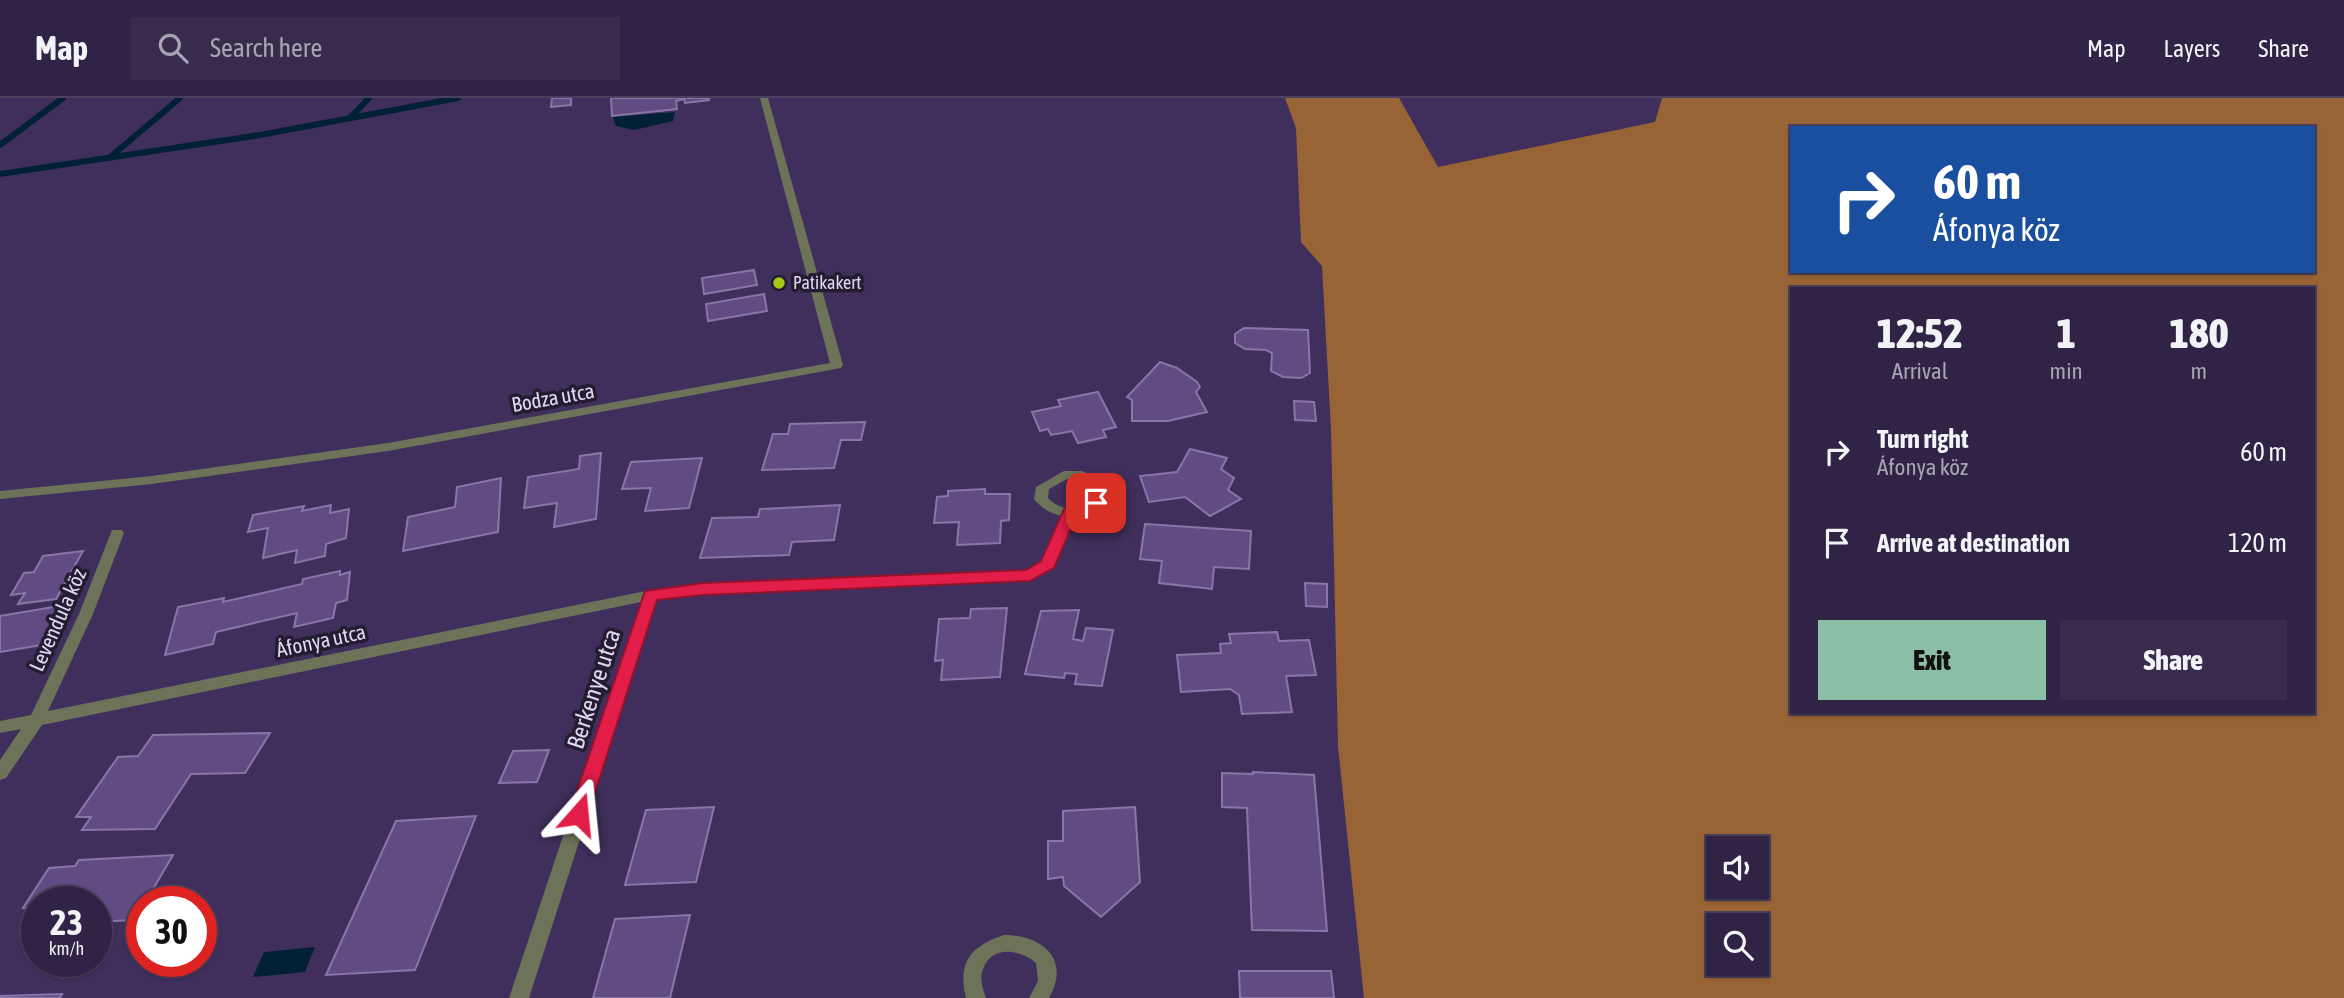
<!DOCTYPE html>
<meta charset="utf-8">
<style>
:root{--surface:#302345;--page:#382b4c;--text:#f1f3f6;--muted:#a8a4b3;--line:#4b405e;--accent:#8abfa5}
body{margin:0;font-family:"Asap Condensed",sans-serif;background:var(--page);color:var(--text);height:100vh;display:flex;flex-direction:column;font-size:26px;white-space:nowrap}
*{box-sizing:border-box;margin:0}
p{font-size:23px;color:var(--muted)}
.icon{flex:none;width:38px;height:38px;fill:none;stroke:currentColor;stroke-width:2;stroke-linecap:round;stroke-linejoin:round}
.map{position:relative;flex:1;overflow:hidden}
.details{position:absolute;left:1790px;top:189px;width:525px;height:427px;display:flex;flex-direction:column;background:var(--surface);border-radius:0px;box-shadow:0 2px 5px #0004,0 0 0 2px var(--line)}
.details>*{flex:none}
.top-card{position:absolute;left:1790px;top:28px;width:525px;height:147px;border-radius:0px;box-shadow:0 2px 5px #0004,0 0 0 2px var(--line);background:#1a4fa0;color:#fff;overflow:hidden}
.controls{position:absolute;left:1706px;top:738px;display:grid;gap:14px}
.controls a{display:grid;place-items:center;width:63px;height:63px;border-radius:0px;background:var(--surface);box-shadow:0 2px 5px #0004,0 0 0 2px var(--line);font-size:35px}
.speed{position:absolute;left:21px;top:788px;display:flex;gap:14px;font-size:35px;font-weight:700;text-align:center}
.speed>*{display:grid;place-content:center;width:91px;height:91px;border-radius:50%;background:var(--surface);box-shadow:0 2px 5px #0004,0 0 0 2px var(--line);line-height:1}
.speed small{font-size:18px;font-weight:400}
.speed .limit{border:10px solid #d22;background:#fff;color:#111}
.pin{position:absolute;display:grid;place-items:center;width:60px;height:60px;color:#fff;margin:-30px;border-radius:14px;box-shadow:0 4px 10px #0006}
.me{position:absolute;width:77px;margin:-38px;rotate:18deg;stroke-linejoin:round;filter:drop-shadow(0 0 5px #0008)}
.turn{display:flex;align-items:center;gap:24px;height:147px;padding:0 28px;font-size:32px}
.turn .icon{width:91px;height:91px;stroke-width:2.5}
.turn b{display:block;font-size:49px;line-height:60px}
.eta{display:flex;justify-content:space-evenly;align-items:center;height:119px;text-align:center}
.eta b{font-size:42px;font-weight:800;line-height:49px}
.primary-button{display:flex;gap:14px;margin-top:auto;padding:14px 28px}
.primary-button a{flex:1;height:80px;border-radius:0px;background:var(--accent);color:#111;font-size:28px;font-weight:800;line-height:80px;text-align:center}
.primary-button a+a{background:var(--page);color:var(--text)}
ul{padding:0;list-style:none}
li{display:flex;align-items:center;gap:21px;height:91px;padding:0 28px}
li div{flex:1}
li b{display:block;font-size:26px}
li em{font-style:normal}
header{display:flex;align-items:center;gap:42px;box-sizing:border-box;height:98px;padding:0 35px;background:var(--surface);border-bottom:2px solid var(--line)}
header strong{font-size:33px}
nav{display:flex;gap:38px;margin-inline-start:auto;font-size:24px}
.search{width:490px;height:63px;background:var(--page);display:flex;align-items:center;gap:18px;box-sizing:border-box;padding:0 24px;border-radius:0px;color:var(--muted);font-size:26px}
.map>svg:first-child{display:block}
</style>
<header>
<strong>Map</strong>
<div class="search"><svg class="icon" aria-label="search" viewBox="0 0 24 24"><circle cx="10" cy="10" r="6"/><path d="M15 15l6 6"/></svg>Search here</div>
<nav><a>Map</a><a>Layers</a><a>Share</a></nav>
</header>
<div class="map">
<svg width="2344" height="900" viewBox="0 0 2344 900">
<rect width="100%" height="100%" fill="#402f5c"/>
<!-- forest -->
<path fill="#986435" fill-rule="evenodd" d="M1285 0H1399L1438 69 1655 24 1662 0H2344V900H1364L1338 648 1331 331 1322 168 1301 144 1296 30ZM1792 30H2314V173H1792ZM1792 191H2314V614H1792ZM1718 751H1757V789H1718ZM1718 828H1757V866H1718Z"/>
<!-- water -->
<g fill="#002135">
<polygon points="675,14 673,23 634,32 616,28 613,19"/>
<polygon points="315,849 305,874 253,879 264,854"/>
</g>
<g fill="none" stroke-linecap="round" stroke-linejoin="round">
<!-- stream -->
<g stroke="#002135" stroke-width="6">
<polyline points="350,20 369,0"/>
<polyline points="0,47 63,0"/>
<polyline points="109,60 180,0"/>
<polyline points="0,76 260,37 458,0"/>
</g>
</g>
<!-- building -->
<g fill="#614b83" stroke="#8976a9" stroke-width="2">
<polygon points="552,0 571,0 571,7 551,9"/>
<polygon points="611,0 709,0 709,2 685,5 684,1 676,3 677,11 612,18"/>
<polygon points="754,172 757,187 704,196 702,180"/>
<polygon points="764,196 767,213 708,223 706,206"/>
<polygon points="1244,230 1308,232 1310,275 1301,280 1283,279 1271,273 1272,255 1266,252 1245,251 1235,245 1235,236"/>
<polygon points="1160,264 1177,270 1197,284 1200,289 1196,294 1207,314 1168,323 1132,323 1132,302 1127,299"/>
<polygon points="1098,294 1116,329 1103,332 1106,339 1078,345 1072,333 1051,337 1048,331 1040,333 1032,314 1061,308 1058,302"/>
<polygon points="1294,303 1314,304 1316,323 1295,322"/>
<polygon points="865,324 861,342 841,342 834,370 762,372 773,336 788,336 790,326"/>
<polygon points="1190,351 1227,360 1221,371 1234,380 1228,392 1241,401 1210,418 1185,399 1149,404 1140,378 1177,374"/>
<polygon points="601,355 596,421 554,429 557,405 524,410 528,379 579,371 580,358"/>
<polygon points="702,360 689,410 645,413 651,390 622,391 631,364"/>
<polygon points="501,380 498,434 403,453 408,419 455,409 457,389"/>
<polygon points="985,391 985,396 1010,396 1009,422 1001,423 1000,445 957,447 959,424 934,425 937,399 948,398 948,393"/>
<polygon points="331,407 330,415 349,411 346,440 326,446 325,458 295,465 297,452 263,460 268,430 248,434 253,417 304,408 302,413"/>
<polygon points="840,407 834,442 792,444 789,457 700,460 712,420 758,419 760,411"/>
<polygon points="1145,426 1251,433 1249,471 1214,469 1212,491 1159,485 1162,463 1140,461"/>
<polygon points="83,453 56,501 18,506 25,495 11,497 24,475 34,474 43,458"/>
<polygon points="340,473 340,477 350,474 347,502 336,505 333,520 294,529 297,515 216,534 213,546 165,557 178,509 224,500 223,504 302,486 303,481"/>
<polygon points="1305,485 1327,486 1327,509 1306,508"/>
<polygon points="59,508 41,547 0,554 0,518"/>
<polygon points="1007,510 1000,579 941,582 943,562 935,563 939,521 970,520 971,511"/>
<polygon points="1079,512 1073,541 1083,543 1086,530 1113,532 1102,588 1075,586 1077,576 1065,575 1064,580 1025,576 1041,513"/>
<polygon points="1277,534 1279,543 1309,542 1316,577 1286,578 1292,614 1242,616 1239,597 1230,591 1181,594 1177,557 1221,555 1220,546 1231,545 1229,536"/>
<polygon points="270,635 245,675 191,676 155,731 82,732 91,719 76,719 118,659 138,658 153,637"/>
<polygon points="549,652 537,684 499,685 513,653"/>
<polygon points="1253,674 1314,677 1327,833 1252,832 1247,710 1222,709 1222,675 1253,676"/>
<polygon points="714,709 696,784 625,787 646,712"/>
<polygon points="1135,709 1140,784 1101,819 1064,788 1063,779 1048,781 1048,743 1063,743 1063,713"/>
<polygon points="476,718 415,872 326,877 396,723"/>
<polygon points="173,757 146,803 142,803 142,811 135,822 113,823 99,847 96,847 96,803 37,803 37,810 23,810 49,770 75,768 79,762"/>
<polygon points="690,817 670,900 593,900 615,821"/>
<polygon points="1239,873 1331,873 1334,900 1240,900"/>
<polygon points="62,896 60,900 0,900 0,898"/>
</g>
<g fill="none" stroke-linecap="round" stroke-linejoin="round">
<!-- street -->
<g fill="#6c7359" fill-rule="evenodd">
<polygon points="760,0 768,0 843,267 841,270 388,353 152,386 0,401 0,393 152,378 388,345 830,265"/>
<path d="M1064 373H1082L1102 382 1107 398 1092 413 1075 418 1053 469 1035 481 703 496 657 501 529 900H509L641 504 42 627 6 680 0 682V662L21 631 0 635V623L31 617 79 516 112 432H122L124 435 93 516 48 613 651 492 703 486 1027 472 1042 463 1062 418C1050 415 1042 411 1034 401L1036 389ZM1067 381H1080L1091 387 1093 397C1081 412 1062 415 1048 400L1049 391Z"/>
<path d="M1004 837C1043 837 1071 862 1049 900H1029L1038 883 1036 865C1021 852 992 846 983 871 979 881 983 891 986 900H966C957 864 971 848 1004 837Z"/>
</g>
</g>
<!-- route -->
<polygon fill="#e11d48" stroke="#92132f" stroke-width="2" points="1096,400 1104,405 1094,414 1076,418 1054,470 1030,483 703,497 657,502 588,716 585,721 572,721 569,716 645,493 703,485 1026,472 1041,463 1064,411"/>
<!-- markers -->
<circle fill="#a8c71c" stroke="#241c31" stroke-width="2.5" cx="779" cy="185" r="7"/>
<g text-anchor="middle" stroke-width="7" stroke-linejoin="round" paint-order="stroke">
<!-- far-poi labels -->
<g font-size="18" fill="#e0d7f3" stroke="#241c31" text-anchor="start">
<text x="793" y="191">Patikakert</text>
</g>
<!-- street labels -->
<g font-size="21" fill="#e0d7f3" stroke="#241c31">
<text transform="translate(553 300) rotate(-10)" y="7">Bodza utca</text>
<text transform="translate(58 522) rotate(-66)" y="7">Levendula köz</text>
<text transform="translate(321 543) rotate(-12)" y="7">Áfonya utca</text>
</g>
<!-- near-street labels -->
<g font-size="24" fill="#e0d7f3" stroke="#241c31">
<text transform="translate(594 591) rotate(-72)" y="8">Berkenye utca</text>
</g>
</g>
</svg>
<div class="controls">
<a><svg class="icon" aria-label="sound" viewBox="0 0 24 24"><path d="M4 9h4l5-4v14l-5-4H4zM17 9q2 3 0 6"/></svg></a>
<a><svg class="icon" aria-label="search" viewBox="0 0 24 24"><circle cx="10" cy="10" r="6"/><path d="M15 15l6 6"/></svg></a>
</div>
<div class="speed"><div>23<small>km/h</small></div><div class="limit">30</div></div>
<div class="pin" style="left:1096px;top:405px;background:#d93025"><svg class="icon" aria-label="arrive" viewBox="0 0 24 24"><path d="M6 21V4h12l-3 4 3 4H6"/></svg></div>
<svg class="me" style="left:579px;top:716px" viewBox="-20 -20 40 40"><path d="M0-17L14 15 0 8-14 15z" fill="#e11d48" stroke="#fff" stroke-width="4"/></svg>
<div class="top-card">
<div class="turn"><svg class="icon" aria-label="right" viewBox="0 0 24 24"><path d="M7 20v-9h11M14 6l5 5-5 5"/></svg><div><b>60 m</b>Áfonya köz</div></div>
</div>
<section class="details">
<div class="eta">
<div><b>12:52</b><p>Arrival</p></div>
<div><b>1</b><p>min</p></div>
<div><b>180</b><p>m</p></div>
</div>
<ul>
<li><svg class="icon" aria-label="right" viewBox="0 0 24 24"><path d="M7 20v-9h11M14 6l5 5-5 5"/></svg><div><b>Turn right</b><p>Áfonya köz</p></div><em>60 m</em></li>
<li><svg class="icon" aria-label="arrive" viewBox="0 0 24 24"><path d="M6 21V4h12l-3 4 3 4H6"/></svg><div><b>Arrive at destination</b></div><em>120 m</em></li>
</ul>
<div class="primary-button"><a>Exit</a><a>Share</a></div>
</section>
</div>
